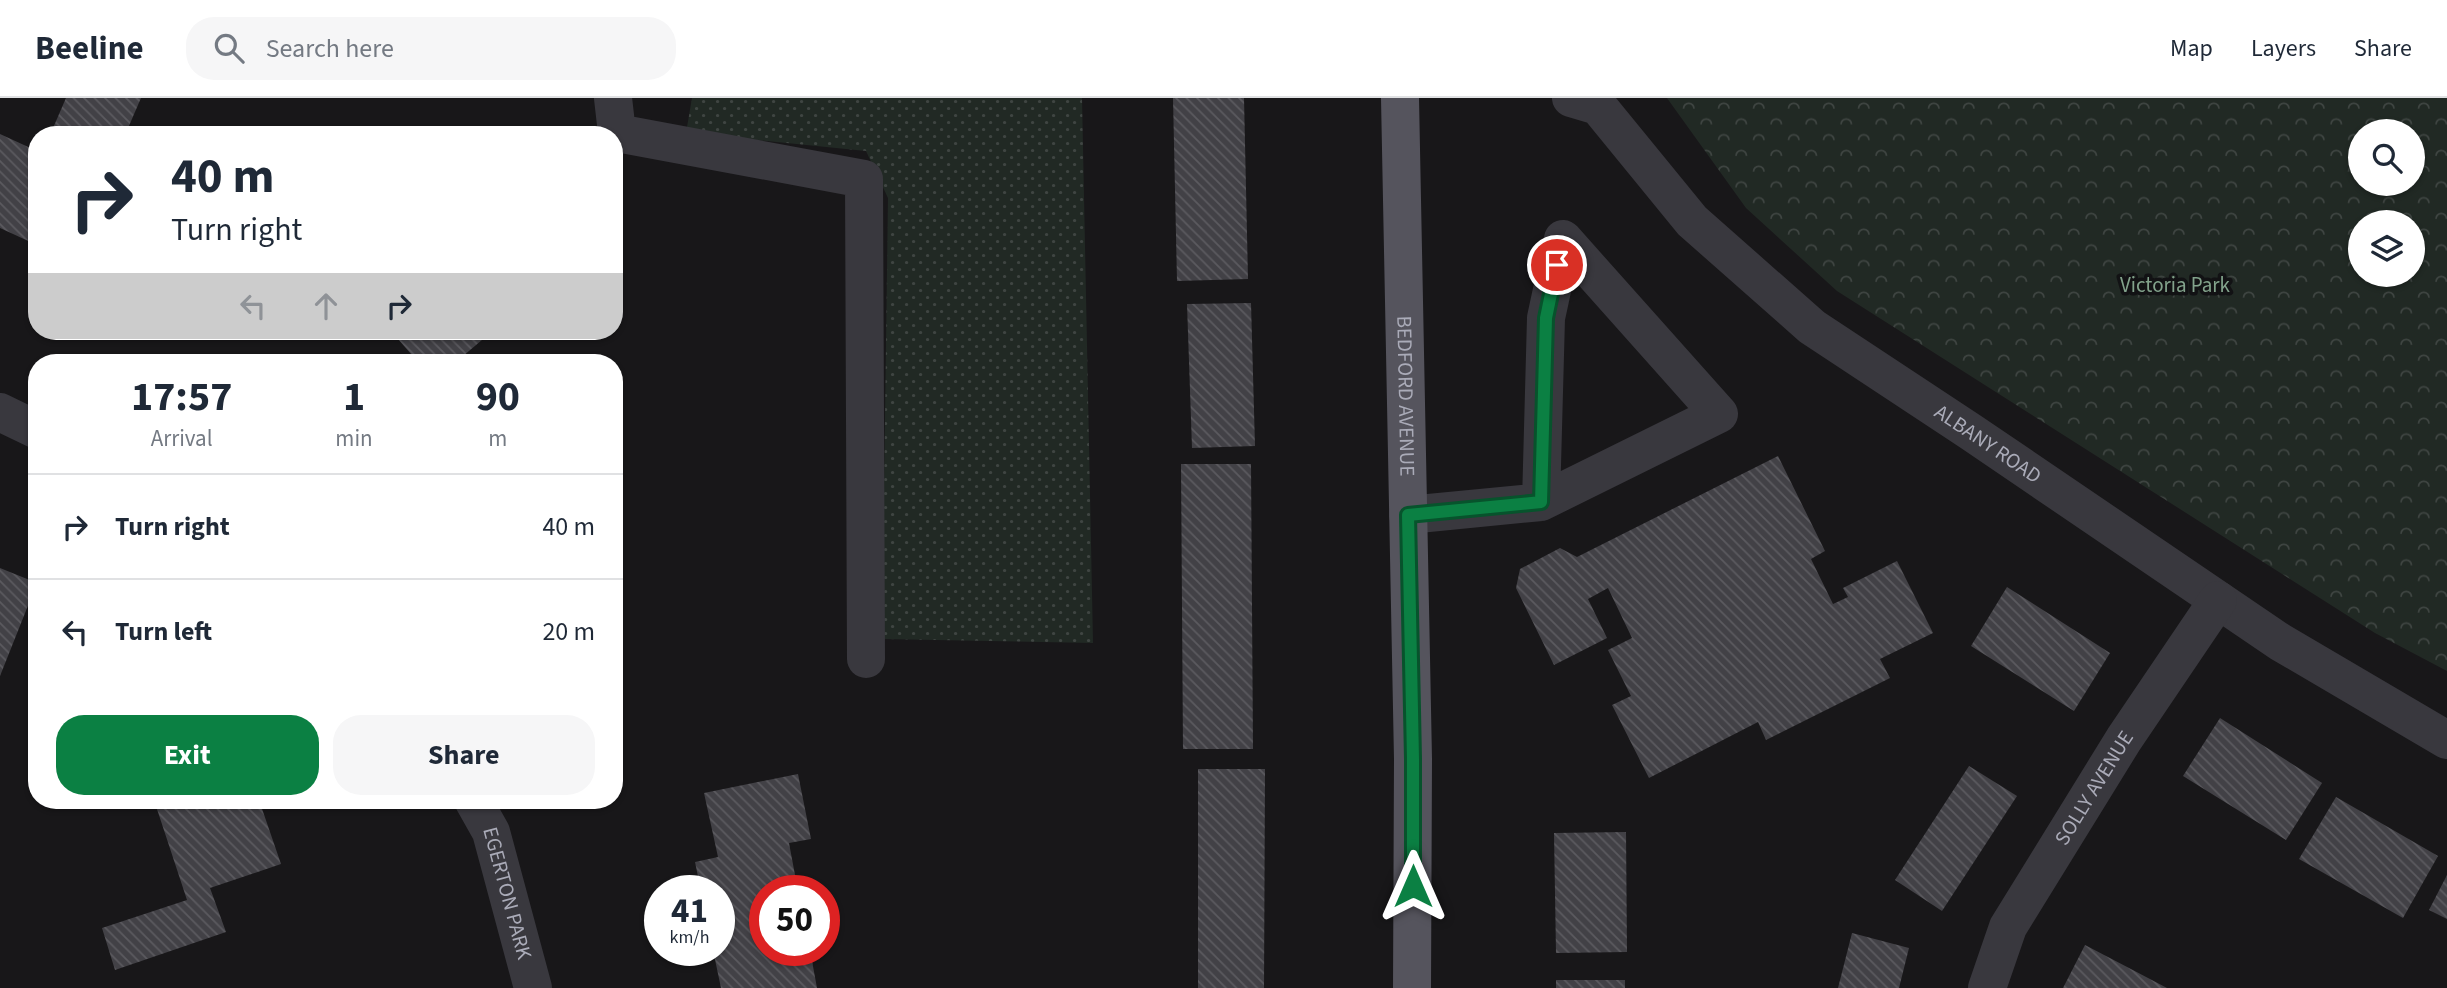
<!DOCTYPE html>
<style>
:root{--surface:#fff;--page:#f6f6f7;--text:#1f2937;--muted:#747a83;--line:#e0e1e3;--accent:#0b8043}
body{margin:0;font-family:"Source Sans 3",sans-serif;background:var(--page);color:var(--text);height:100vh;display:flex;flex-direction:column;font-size:26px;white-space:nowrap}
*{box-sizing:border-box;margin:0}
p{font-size:23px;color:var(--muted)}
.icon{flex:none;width:38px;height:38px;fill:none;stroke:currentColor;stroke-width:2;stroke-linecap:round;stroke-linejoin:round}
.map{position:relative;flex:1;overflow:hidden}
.sheet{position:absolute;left:28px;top:256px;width:595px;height:455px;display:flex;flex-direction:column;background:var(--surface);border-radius:28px;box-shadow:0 2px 5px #0004}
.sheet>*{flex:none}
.hud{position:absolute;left:28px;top:28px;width:595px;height:214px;border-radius:28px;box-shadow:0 2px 5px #0004;background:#fff;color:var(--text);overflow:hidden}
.controls{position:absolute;left:2348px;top:21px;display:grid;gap:14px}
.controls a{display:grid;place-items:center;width:77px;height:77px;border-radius:50%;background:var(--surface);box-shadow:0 2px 5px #0004;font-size:35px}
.speed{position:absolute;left:644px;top:777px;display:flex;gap:14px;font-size:35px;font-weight:700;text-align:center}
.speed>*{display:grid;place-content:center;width:91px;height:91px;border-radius:50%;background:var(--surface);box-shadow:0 2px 5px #0004;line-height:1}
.speed small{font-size:18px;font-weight:400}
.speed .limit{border:10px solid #d22;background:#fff;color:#111}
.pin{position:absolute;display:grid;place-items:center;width:60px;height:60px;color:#fff;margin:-30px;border:4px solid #fff;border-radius:50%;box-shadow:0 2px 7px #0007}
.me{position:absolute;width:77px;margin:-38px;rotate:0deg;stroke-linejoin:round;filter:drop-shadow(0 0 5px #0008)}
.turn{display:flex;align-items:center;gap:24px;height:147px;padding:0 28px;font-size:32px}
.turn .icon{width:91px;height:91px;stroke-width:2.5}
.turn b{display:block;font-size:49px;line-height:60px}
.lanes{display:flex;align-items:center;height:66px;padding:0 28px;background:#0003;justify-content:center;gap:35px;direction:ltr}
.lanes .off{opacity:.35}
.eta{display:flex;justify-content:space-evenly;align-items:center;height:119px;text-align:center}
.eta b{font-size:42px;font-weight:700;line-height:49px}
.primary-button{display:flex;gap:14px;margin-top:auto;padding:14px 28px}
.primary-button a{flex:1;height:80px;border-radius:28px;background:var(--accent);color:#fff;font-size:28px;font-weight:700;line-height:80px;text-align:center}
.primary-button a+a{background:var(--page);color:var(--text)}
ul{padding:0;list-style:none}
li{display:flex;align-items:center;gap:21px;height:105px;padding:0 28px;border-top:2px solid var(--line)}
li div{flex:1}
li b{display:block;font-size:26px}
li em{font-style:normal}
header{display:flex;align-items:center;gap:42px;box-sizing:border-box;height:98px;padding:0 35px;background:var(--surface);border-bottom:2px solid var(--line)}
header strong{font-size:33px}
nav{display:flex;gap:38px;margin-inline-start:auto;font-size:24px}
.search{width:490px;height:63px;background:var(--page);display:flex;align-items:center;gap:18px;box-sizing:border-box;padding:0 24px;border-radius:28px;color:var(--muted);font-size:26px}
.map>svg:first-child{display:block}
</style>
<header>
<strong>Beeline</strong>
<div class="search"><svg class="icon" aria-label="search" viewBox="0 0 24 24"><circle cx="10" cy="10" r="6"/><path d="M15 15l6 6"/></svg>Search here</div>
<nav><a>Map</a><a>Layers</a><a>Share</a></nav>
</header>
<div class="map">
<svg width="2447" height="890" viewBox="0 0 2447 890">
<defs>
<pattern id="park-crowns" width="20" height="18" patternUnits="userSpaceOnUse" patternTransform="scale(1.75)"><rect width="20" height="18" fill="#212924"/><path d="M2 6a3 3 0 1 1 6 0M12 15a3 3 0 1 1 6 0" fill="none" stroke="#3f4542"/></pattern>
<pattern id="garden-dots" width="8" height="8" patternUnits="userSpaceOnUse" patternTransform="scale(1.75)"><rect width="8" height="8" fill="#212924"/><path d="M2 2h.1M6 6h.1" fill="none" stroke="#3f4542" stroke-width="1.8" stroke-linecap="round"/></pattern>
<pattern id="building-back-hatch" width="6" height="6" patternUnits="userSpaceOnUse" patternTransform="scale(1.75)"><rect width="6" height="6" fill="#424146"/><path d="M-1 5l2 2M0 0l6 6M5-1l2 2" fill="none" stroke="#5b5a5f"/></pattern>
</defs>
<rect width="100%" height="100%" fill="#181719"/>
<!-- park -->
<path fill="url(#park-crowns)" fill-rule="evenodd" d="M1667 0H2447V573L2375 535 1837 193 1746 110ZM2361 33H2413V86H2361ZM2361 124H2413V177H2361Z"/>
<!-- garden -->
<polygon fill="url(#garden-dots)" points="692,0 1082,0 1093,545 882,541 888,100 866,53 686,35"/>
<!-- building -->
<g fill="url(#building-back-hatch)">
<polygon points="66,0 141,0 125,37 50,37"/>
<polygon points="1173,0 1244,0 1248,181 1177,183"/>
<polygon points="0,36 37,53 37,147 0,130"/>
<polygon points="1251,205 1255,348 1192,350 1187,206"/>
<polygon points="391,233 486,233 489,236 456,264 418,264"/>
<polygon points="1778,358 1825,453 1811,461 1833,506 1848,499 1843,490 1897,463 1933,535 1880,561 1890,580 1766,642 1758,624 1649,680 1612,607 1631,598 1608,552 1632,540 1608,490 1588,501 1607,540 1554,567 1516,490 1520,471 1560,450 1577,459"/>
<polygon points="1181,366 1251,366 1253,651 1183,651"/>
<polygon points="0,470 37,485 0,578"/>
<polygon points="2007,489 2110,555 2074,613 1971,548"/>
<polygon points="2220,620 2322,685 2286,742 2183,678"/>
<polygon points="1969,668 2017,698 1942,813 1895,782"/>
<polygon points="1198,671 1265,671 1264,890 1198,890"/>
<polygon points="798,676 811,741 789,745 798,793 765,793 765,852 810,852 817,890 721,890 713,852 719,852 719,793 701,793 695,764 718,759 704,695"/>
<polygon points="2336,699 2438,758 2403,820 2299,761"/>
<polygon points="154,702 259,702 281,766 210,790 226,834 115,872 102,830 187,802"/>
<polygon points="1626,734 1627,854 1556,855 1554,735"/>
<polygon points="2447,777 2447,821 2429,812"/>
<polygon points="1852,835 1909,850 1899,890 1838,890"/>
<polygon points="2085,847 2129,870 2167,890 2063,890"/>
<rect x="1556" y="882" width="69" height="8"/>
</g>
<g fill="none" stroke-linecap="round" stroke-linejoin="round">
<!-- minor -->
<g stroke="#39383e" stroke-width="38">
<polyline points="613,0 617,35 864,81 866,561"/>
<path id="s1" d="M1571 0 1598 8 1692 123 1812 229 1971 334 2280 544 2447 642"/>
<polyline points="0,314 37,332"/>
<polyline points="1408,417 1541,404 1719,316 1563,141 1546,220 1541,404"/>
<path id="s2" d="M473 702 491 734 533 890"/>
<path id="s3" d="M1987 890 2008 829 2124 641 2218 502"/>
</g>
<!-- major -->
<path stroke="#55545d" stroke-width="38" id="s4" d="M1400 0 1413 661 1412 890"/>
</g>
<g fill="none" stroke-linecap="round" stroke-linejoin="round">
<!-- route casing -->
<g stroke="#07532c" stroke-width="18">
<polyline id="route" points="1413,788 1413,661 1408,417 1541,404 1546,220 1557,167"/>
</g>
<!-- route -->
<use href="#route" stroke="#0b8043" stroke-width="12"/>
</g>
<g text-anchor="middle" stroke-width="7" stroke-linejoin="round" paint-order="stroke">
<!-- park labels -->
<g font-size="21" fill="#82a28b" stroke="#121214">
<text x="2175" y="194">Victoria Park</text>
</g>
<!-- street labels -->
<g font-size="21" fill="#aaabb8" stroke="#121214">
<text dy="7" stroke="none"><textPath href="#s4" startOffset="298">BEDFORD AVENUE</textPath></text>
<text dy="7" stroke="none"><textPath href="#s1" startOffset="548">ALBANY ROAD</textPath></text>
<text dy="7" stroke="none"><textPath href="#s3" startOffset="228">SOLLY AVENUE</textPath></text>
<text dy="7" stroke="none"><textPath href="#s2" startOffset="100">EGERTON PARK</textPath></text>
</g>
</g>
</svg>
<div class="controls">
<a><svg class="icon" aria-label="search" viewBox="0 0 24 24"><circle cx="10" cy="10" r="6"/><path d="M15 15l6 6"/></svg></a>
<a><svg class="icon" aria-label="layers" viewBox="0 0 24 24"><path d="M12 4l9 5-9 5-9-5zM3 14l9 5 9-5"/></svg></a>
</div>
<div class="speed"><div>41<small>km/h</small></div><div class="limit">50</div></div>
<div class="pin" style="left:1557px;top:167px;background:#d93025"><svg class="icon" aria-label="arrive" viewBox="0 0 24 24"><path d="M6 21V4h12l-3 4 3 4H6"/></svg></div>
<svg class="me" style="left:1413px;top:788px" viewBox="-20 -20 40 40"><path d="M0-17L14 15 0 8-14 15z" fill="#0b8043" stroke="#fff" stroke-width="4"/></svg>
<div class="hud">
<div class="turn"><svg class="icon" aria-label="right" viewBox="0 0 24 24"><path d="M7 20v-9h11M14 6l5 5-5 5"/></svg><div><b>40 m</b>Turn right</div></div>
<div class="lanes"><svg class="icon off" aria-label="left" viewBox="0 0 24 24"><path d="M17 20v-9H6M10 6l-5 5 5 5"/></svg><svg class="icon off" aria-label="ahead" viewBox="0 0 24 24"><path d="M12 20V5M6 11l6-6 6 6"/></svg><svg class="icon" aria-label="right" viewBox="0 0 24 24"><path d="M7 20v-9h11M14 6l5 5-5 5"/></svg></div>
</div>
<section class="sheet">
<div class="eta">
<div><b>17:57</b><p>Arrival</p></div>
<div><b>1</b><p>min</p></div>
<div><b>90</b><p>m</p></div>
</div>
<ul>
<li><svg class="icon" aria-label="right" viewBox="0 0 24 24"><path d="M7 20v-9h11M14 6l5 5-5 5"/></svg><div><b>Turn right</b></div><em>40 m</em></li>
<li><svg class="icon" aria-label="left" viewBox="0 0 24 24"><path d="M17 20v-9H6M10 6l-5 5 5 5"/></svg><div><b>Turn left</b></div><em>20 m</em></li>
</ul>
<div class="primary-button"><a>Exit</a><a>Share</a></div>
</section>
</div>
